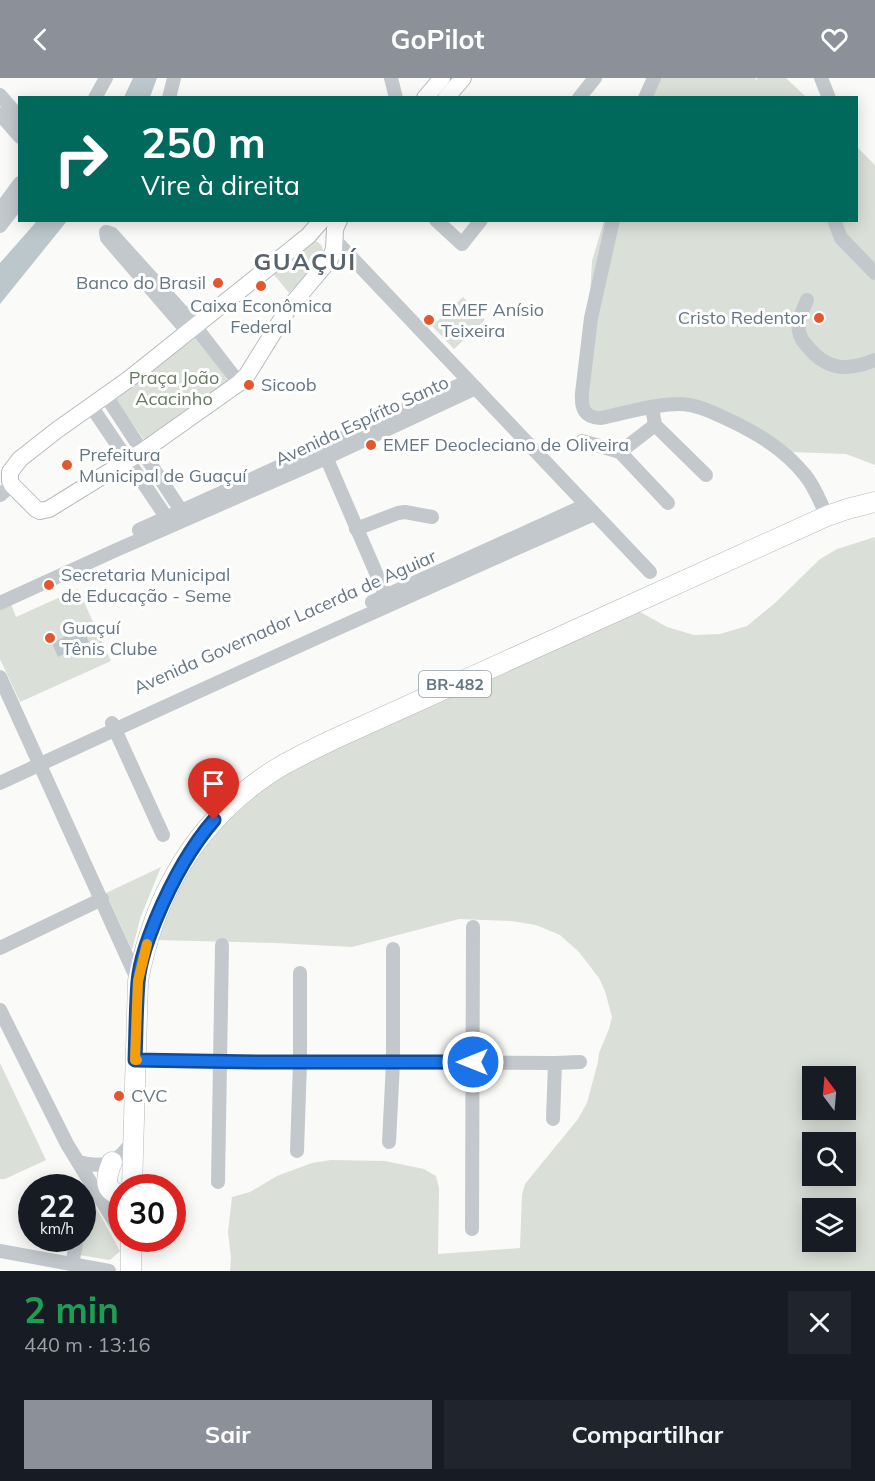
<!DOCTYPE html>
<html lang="pt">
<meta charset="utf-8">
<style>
:root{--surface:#171b24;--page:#20242c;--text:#f1f3f6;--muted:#9ea1a6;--accent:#8c9099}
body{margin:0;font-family:Mulish,sans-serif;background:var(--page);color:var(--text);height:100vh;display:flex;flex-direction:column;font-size:22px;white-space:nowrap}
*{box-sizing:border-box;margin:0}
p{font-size:20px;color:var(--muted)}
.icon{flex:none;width:33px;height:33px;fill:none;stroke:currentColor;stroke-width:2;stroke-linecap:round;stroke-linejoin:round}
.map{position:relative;height:1193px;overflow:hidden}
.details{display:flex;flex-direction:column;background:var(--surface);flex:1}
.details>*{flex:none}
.banner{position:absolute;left:18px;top:18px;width:840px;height:126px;border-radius:0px;box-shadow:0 3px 15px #0003;background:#00695c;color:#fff;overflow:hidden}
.needle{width:39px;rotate:344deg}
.buttons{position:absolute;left:802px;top:988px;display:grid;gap:12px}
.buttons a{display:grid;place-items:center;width:54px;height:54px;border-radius:0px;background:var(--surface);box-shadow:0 3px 15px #0003;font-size:30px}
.speed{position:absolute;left:18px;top:1096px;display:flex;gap:12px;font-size:30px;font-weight:700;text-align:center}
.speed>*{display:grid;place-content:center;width:78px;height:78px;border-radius:50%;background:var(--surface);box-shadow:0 3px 15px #0003;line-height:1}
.speed small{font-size:15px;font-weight:400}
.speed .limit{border:9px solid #d22;background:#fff;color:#111}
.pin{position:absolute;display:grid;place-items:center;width:51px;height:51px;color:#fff;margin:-62px -26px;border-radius:50% 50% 50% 0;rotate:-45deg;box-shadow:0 0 6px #0007}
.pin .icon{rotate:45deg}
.me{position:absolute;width:66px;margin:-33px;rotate:270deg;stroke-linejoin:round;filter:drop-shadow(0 0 4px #0008)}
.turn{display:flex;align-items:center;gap:21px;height:126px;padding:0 24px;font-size:27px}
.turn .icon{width:78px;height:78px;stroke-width:2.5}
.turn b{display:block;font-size:42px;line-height:51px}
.round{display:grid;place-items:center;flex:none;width:63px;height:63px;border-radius:0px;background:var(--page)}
.overview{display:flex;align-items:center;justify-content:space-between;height:102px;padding:0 24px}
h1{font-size:36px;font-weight:700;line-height:45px;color:#1e9e55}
.cta{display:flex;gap:12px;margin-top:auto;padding:12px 24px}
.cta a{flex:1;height:69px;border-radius:0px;background:var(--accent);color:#fff;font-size:24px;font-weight:700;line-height:69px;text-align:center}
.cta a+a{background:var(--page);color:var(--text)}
header{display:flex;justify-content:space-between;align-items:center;height:78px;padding:0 24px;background:var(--accent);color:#fff;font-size:27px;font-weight:700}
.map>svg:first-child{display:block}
</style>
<header><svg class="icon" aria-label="back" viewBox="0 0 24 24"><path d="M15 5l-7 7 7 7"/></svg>GoPilot<svg class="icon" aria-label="heart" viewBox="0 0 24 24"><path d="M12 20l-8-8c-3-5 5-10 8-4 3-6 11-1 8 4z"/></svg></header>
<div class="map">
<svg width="875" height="1193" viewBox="0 0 875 1193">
<rect width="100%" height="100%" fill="#fafaf8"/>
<!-- green -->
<g fill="#dadfd7" fill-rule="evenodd">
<polygon points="652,0 755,0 756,2 758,0 786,0 806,19 641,20"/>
<polygon points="857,69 875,87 875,387 846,376 791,374 691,331 623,336 583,334 592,183 604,143 856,142"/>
<path d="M314 162C322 166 325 171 323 180L289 215 272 194Z"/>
<polygon points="463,219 485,242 454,271 432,248"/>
<polygon points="196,259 228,303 147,366 115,321"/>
<path d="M875 459V1193H230L231 1180 228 1154 232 1119 250 1114 277 1098 312 1085 331 1082 385 1083 424 1091 436 1098 439 1110 438 1176 520 1170 522 1117 525 1106 578 1041 587 1025 598 984 599 975 609 951 612 939 605 913 599 900 579 874 560 857 536 847 511 843 459 841 352 869 276 865 156 862 172 820 207 760 276 696 633 530 667 549 694 557 720 556 747 548 775 525 820 481 837 471ZM813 999H846V1032H813ZM813 1065H846V1098H813ZM813 1131H846V1164H813Z"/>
<polygon points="78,511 111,583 20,624 0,581 0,531 11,526 16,539"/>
<polygon points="161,789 141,838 132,872 106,815"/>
<polygon points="0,985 46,1082 5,1101 0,1101"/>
<polygon points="92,1122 120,1173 110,1182 79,1177 87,1128"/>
</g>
<!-- water -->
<g fill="#bbc7cb">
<polygon points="133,0 157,0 150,19 124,19"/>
<polygon points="37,143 67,143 0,226 0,185"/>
<polygon points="83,550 89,564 58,579 52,565"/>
</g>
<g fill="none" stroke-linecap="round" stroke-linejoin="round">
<!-- major casing -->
<g stroke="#b5babe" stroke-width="18">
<g id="major">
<polyline points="425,20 442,0"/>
<polyline points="446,20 463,0"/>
<polyline points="322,142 308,158 129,301 57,352 20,381 10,394 10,403 12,407 36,431 40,433 49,431 143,373 239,305 247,297 288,231 330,181 334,171 335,151 339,142"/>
</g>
</g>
<!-- highway casing -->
<g stroke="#b4b9bd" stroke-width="21">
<g id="highway">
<path d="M112 1084C106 1099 102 1113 122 1117"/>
<path d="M132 1110 138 903C154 818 195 746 267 697 287 683 310 673 332 662L827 438 847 431 875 424"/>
<polyline points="131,1193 131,1161"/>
</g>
</g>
<!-- minor -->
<g stroke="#c3c8cc" stroke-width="14">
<polyline points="391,0 396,20"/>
<polyline points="821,0 829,20"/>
<polyline points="0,17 20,40"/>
<polyline points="95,20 106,0"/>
<polyline points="169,20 174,0"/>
<polyline points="579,20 595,0"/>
<polyline points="645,20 654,0"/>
<polyline points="0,36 20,59"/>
<polyline points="0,132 20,105"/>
<polyline points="436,142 462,166 481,142"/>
<path d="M613 142 591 240 582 315C581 330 584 340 601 340 626 335 653 326 679 326 696 326 712 334 727 341 757 355 784 371 805 397 815 409 820 424 827 438"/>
<polyline points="834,142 841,160 875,195"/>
<polyline points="0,148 20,122"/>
<polyline points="335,162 650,494"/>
<path d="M807 222C803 232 797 243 799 253 800 260 804 265 808 269 827 293 849 293 875 282"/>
<polyline points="188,254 107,160 106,154 112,156 195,248 239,305"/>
<polyline points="106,318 186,440"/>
<polyline points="91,328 171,446"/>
<polyline points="652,329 655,347 706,397"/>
<polyline points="582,363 620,374 668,425"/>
<polyline points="323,372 389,525"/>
<polyline points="620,374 655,347"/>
<polyline points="0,417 12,407"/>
<polyline points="356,451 398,435 405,434 432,439"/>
<polyline points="139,452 460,307"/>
<polyline points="372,524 586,427"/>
<polyline points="0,525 114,473 326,380 476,310"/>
<polyline points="0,599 138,903"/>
<polyline points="112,645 163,757"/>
<path d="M0 705C197 613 395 524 594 436"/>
<polyline points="0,870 102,821"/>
<polyline points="0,932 67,1066 122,1156"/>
<polyline points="135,982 219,984 555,985 580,984"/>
<polyline points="553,1041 555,985"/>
<polyline points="389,1064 393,985 393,871"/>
<polyline points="297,1073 300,985 300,895"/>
<path d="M78 1084C106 1091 118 1085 133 1062"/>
<polyline points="218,1104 222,867"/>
<polyline points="82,1129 94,1110"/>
<polyline points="472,1151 473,849"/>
<polyline points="0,1173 109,1193"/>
<polyline points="72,1186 77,1161"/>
</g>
<!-- major -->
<use href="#major" stroke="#fff" stroke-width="16"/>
<!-- highway -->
<use href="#highway" stroke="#fff" stroke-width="20"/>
</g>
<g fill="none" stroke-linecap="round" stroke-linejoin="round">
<!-- route casing -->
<g stroke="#114b97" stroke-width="15">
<path id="route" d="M214 742C188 772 171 805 156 841 148 861 140 882 138 904 136 930 136 956 135 982L260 984H473"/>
</g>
<!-- route -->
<use href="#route" stroke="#1a73e8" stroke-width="10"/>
<!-- slow -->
<polyline stroke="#f59e0b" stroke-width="10" points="137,982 135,982 138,903 147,866"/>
</g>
<!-- markers -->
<g fill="#e4572e" stroke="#fff" stroke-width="2">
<circle cx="218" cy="205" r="6"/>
<circle cx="261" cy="208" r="6"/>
<circle cx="819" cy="240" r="6"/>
<circle cx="429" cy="242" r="6"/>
<circle cx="249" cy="307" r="6"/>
<circle cx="371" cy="367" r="6"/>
<circle cx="67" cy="387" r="6"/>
<circle cx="49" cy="507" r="6"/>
<circle cx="50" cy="560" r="6"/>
<circle cx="119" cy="1018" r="6"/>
</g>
<g text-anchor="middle" stroke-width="6" stroke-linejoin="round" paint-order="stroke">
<!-- shield labels -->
<rect fill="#fff" stroke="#939fa8" stroke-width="1.5" x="419" y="593" width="72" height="26" rx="4.5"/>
<g font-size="16" font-weight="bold" fill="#657683">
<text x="455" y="612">BR-482</text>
</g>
<!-- poi labels -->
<g font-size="18" fill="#657683" stroke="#fff" text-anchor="start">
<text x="206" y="211" text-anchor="end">Banco do Brasil</text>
<text x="261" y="234" text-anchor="middle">Caixa Econômica<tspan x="261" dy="21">Federal</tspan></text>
<text x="441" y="238">EMEF Anísio<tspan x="441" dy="21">Teixeira</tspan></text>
<text x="807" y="246" text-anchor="end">Cristo Redentor</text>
<text x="261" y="313">Sicoob</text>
<text x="383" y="373">EMEF Deocleciano de Oliveira</text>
<text x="79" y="383">Prefeitura<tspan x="79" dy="21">Municipal de Guaçuí</tspan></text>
<text x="61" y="503">Secretaria Municipal<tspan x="61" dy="21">de Educação - Seme</tspan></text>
<text x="62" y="556">Guaçuí<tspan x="62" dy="21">Tênis Clube</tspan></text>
<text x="131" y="1024">CVC</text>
</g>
<!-- park labels -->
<g font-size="18" fill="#687a64" stroke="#fff">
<text x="174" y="306">Praça João<tspan x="174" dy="21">Acacinho</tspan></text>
</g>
<!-- street labels -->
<g font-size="18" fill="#657683" stroke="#fff">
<text transform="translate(362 343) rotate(-25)" y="6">Avenida Espírito Santo</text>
<text transform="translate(285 544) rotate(-24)" y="6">Avenida Governador Lacerda de Aguiar</text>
</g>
<!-- district labels -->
<g font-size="24" font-weight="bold" letter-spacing="1.5" fill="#57646e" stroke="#fff">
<text x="305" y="192">GUAÇUÍ</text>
</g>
</g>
</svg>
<div class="buttons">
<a><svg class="needle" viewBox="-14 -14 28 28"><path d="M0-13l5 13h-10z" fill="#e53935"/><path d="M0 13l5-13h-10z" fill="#9ea1a6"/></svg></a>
<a><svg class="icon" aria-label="search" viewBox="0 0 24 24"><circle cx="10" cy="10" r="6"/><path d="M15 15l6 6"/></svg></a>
<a><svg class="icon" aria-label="layers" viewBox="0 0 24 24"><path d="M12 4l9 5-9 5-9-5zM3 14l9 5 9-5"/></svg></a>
</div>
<div class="speed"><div>22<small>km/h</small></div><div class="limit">30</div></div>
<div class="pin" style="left:214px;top:742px;background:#d93025"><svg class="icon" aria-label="arrive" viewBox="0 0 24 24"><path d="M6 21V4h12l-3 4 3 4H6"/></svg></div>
<svg class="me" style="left:473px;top:984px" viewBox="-20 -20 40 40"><circle r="17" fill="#1a73e8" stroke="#fff" stroke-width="3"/><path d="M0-11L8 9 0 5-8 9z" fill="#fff"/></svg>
<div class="banner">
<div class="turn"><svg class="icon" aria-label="right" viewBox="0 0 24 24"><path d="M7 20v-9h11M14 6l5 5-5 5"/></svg><div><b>250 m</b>Vire à direita</div></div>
</div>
</div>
<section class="details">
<div class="overview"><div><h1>2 min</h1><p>440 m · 13:16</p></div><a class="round"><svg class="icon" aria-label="close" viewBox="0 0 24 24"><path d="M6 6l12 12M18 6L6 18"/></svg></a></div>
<div class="cta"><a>Sair</a><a>Compartilhar</a></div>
</section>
